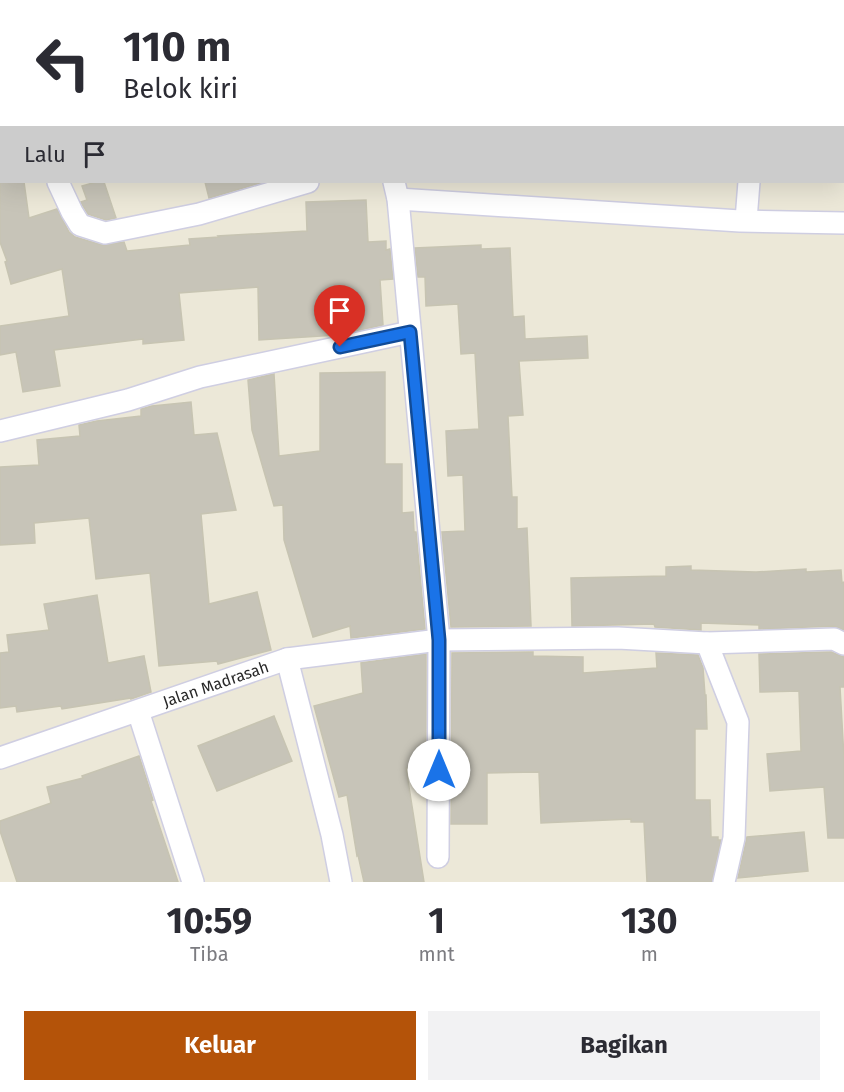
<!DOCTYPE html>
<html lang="id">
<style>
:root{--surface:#fff;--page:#f2f2f3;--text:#2b2b33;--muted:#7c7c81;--accent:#b45309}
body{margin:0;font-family:"Fira Sans",sans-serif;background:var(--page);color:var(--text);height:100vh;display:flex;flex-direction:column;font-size:22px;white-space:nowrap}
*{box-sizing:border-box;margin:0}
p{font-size:20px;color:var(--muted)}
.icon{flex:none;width:33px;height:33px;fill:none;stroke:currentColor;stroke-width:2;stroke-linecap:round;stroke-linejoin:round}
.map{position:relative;height:882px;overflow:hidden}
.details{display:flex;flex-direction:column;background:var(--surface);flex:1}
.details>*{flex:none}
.top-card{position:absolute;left:0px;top:0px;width:844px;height:183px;box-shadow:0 6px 24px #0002;background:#fff;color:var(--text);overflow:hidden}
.pin{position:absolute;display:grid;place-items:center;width:51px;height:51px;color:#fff;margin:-62px -26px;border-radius:50% 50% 50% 0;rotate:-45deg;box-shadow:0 0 6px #0007}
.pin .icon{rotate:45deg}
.me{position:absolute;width:66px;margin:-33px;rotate:0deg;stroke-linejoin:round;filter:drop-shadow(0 0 4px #0008)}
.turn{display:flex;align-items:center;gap:21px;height:126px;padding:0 24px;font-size:27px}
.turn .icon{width:78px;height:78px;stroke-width:2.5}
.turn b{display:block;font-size:42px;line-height:51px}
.then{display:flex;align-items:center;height:57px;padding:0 24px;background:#0003;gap:12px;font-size:22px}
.eta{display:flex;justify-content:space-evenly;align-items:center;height:102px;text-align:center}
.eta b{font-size:36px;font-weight:700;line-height:42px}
.primary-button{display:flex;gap:12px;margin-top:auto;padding:12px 24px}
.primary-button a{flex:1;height:69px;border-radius:0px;background:var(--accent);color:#fff;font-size:24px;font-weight:700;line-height:69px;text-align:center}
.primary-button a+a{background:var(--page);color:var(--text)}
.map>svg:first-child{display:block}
</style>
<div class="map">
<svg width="844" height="882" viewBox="0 0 844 882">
<rect width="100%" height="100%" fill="#ece8d8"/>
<!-- building -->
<g fill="#c7c4b8" stroke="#c7c4b2" stroke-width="1.5">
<polygon points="0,182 24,182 29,218 57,209 69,232 75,237 102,245 124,242 127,251 190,245 189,239 219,237 218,236 307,231 306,202 366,200 368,242 386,241 386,250 390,249 393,279 380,280 383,325 337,335 259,340 258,287 179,293 184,340 143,344 143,339 54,350 60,386 23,392 16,352 0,355 0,326 69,316 62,269 11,284 5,262 7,261 0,242"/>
<polygon points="96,182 104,182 116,218 106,220 88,214 83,206 81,202 87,200 82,186"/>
<polygon points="205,182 264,182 209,198"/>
<polygon points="481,245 481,249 510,248 513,317 524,316 525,339 587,336 588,358 519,361 523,415 508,416 512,497 517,497 517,529 527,528 531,626 451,627 442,532 465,531 463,475 448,476 446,431 479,429 475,353 461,354 458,304 426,306 425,277 418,277 415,248"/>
<polygon points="385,372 385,464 402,464 402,513 413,512 414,532 416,532 425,629 351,638 350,626 313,637 284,540 283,505 274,506 252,430 248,380 274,374 279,456 320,451 320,373"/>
<polygon points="191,402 194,435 217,433 236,510 201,514 209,604 257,592 271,650 218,664 217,661 159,666 150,573 96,579 89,518 34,523 35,543 0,545 0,467 39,465 37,440 80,436 79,425 97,421 141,416 141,409 152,406"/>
<polygon points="691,566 691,570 756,572 806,569 806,572 841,570 842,583 844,582 844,630 834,626 759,629 759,625 701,623 701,630 655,627 654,624 572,626 571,578 666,576 666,567"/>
<polygon points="97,595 108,663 144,656 151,692 131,699 131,698 62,709 61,706 17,712 16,706 0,708 0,653 9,652 7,635 49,630 44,604"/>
<polygon points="533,652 533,656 583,657 583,673 657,668 656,653 698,655 703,668 705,695 706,695 707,729 695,729 695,800 710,800 711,837 718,837 718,840 721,840 712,882 647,882 644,822 631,822 631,819 541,823 539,772 487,773 487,824 451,824 452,653"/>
<polygon points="831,652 844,657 844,687 840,687 844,758 844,838 828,838 824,787 770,791 767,754 801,751 799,691 760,692 759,654"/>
<polygon points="426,654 426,767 406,768 424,882 364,882 358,855 357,856 347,795 339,797 314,706 363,693 361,663"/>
<polygon points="274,716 292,761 217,791 198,746"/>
<polygon points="139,756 153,800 151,801 178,882 17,882 0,831 0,821 51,803 47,787 83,778 82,776"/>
<polygon points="804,832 808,871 738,878 747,837"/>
</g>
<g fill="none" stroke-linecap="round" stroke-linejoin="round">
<!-- minor casing -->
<g stroke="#cfcee2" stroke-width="24">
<g id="minor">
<polyline points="352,0 352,2"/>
<polyline points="764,2 764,0"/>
<polyline points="0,82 2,82"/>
<polyline points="58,182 72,212 80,225 105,233 199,214 308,182"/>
<polyline points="394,182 398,199 439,640 438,857"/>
<polyline points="398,199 740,221 844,223"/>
<polyline points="746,220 749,182"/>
<polyline points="0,431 128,400 200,377 410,332"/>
<polyline points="707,643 738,722 734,838 724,882"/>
<polyline points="287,659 332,835 341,882"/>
<polyline points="138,711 193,882"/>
<path id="s1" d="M0 758 287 659 439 640 618 638 707 643 834 639 844 644"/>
</g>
</g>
<!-- minor -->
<use href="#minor" stroke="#fff" stroke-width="21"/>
</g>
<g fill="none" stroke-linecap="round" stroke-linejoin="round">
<!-- route casing -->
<g stroke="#114b97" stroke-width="15">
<polyline id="route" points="340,347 410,332 439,640 439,770"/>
</g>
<!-- route -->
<use href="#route" stroke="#1a73e8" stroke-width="10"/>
</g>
<g text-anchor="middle" stroke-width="4.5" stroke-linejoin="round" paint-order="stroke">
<!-- street labels -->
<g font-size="16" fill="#282828" stroke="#fff">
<text dy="6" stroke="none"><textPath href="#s1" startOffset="228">Jalan Madrasah</textPath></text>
</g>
</g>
</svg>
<div class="pin" style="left:340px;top:347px;background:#d93025"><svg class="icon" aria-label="arrive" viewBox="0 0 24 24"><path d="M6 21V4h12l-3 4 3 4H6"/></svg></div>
<svg class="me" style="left:439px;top:770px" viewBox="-20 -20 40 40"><circle r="19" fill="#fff"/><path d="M0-13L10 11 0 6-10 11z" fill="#1a73e8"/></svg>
<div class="top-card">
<div class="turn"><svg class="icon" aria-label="left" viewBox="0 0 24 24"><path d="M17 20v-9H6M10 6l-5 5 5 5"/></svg><div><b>110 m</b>Belok kiri</div></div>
<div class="then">Lalu<svg class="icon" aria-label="arrive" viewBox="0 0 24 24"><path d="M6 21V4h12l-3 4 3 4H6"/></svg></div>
</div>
</div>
<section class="details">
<div class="eta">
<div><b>10:59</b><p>Tiba</p></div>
<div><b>1</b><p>mnt</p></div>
<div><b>130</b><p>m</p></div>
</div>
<div class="primary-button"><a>Keluar</a><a>Bagikan</a></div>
</section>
